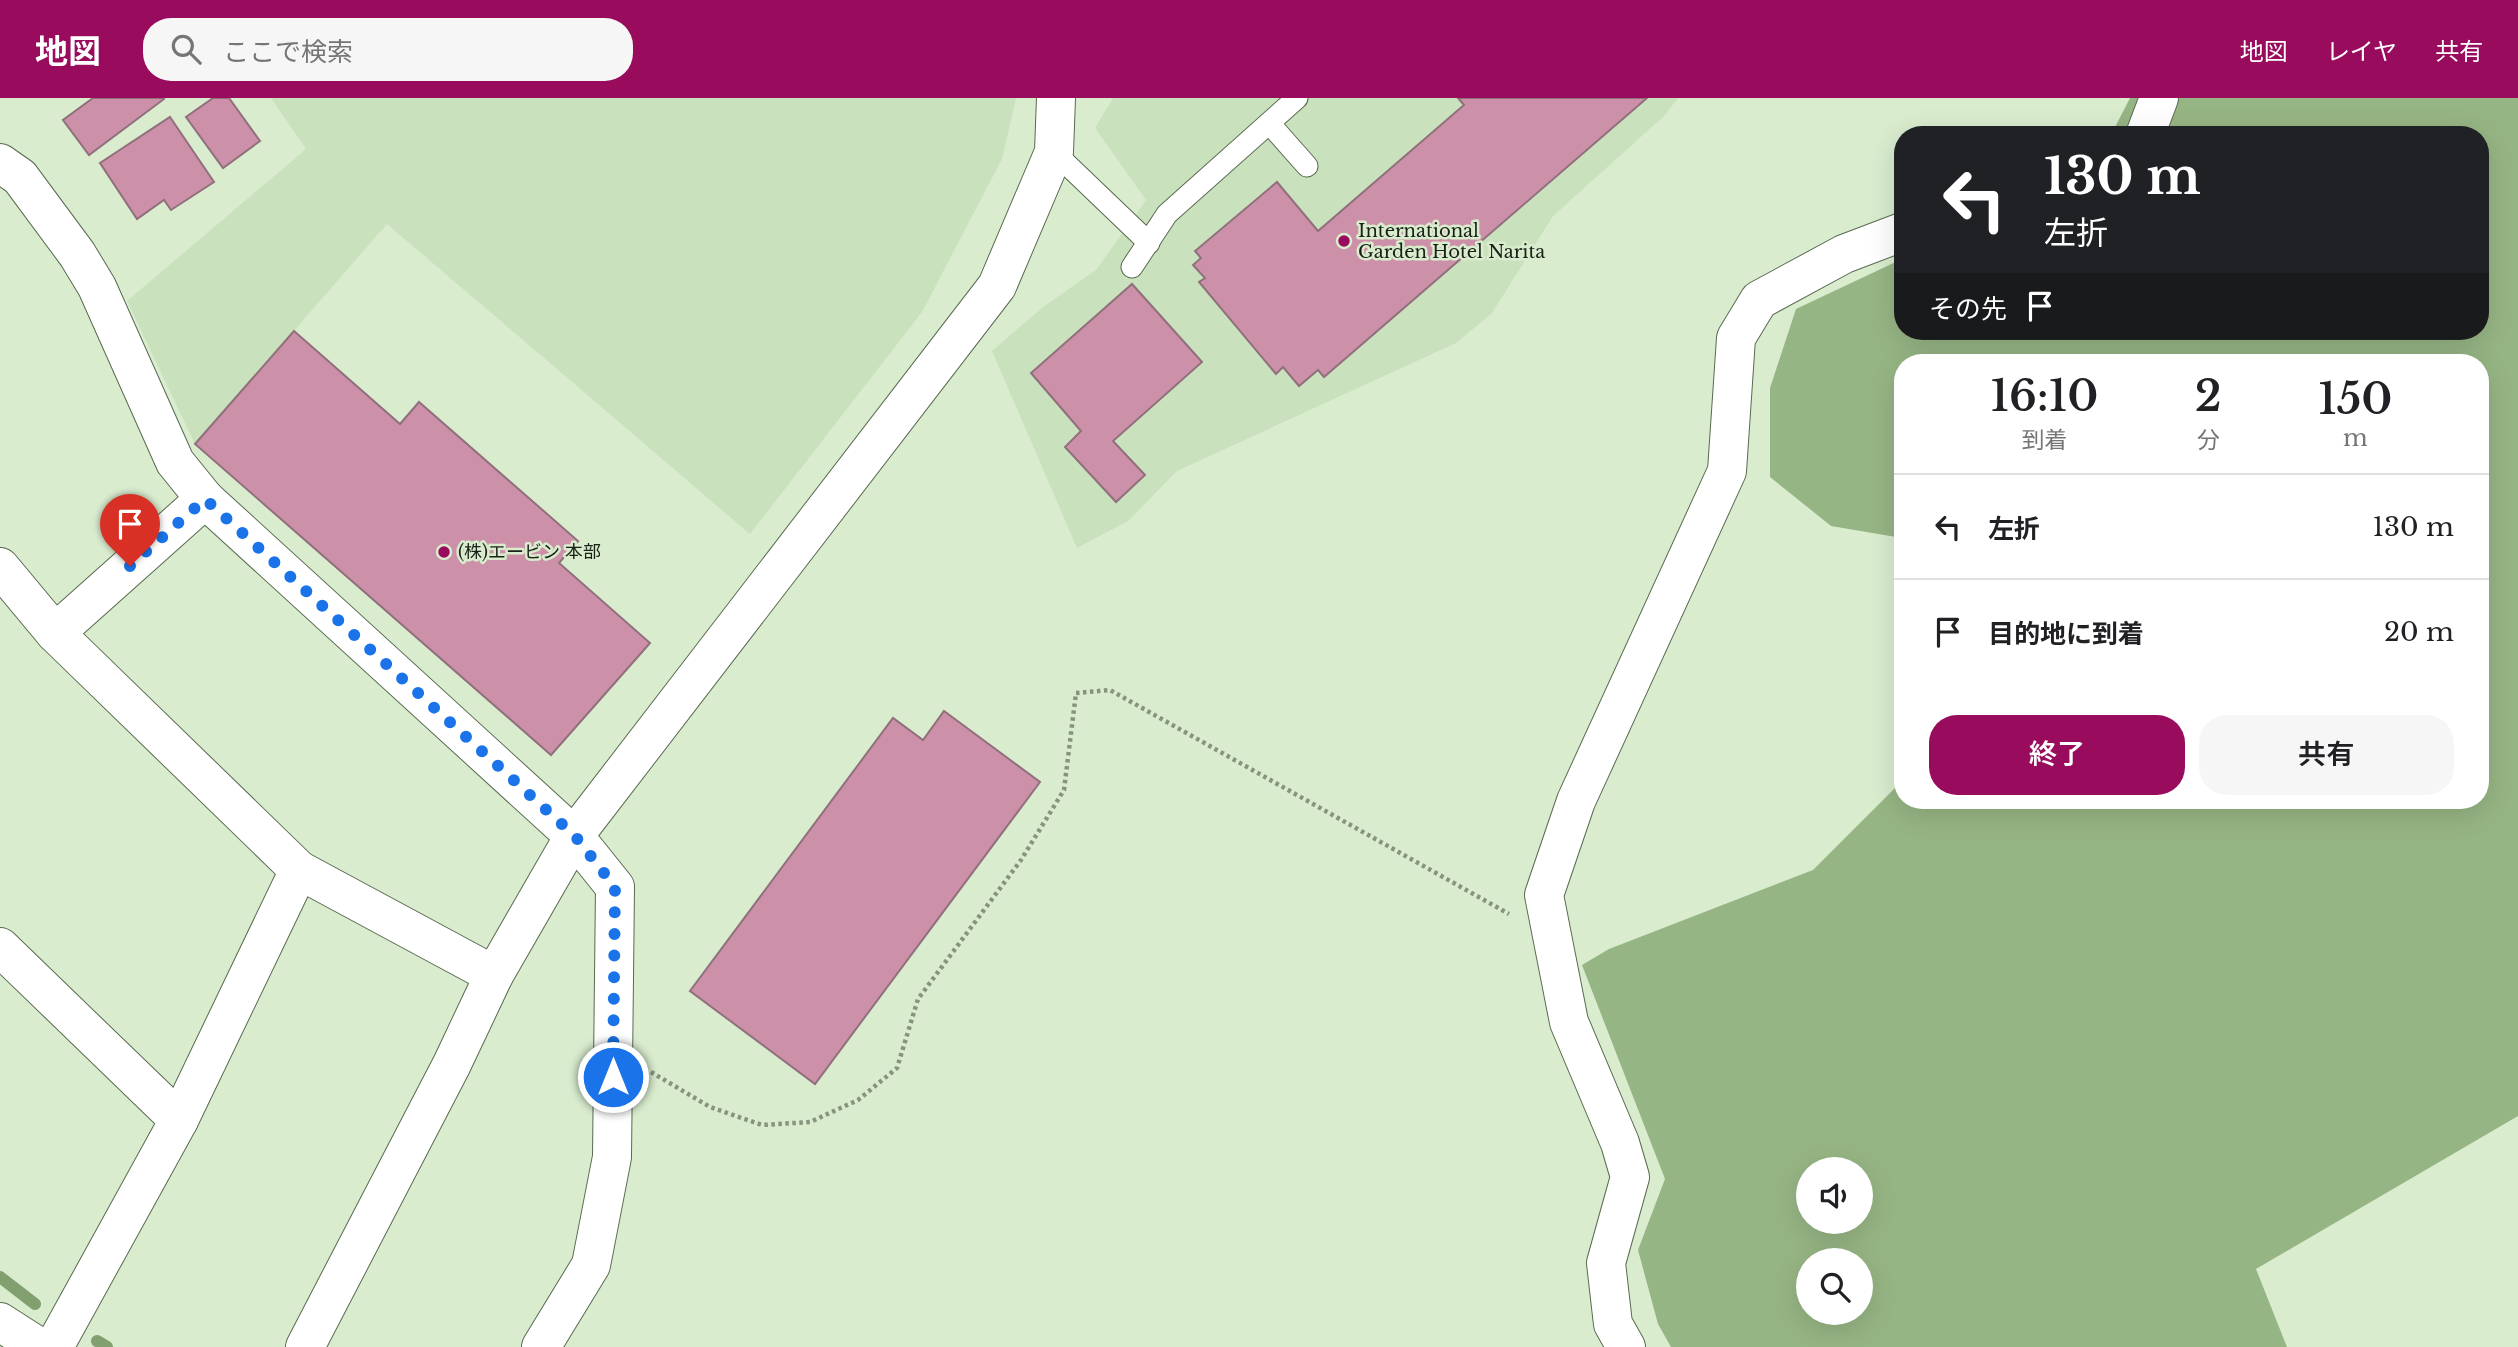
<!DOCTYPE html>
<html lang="ja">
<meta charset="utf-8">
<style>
:root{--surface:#fff;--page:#f6f6f6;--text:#202124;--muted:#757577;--line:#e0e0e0;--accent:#990b5d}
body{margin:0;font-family:"Libre Baskerville","Noto Sans JP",serif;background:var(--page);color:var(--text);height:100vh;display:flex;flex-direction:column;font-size:26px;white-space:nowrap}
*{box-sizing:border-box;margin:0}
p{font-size:23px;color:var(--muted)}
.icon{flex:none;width:38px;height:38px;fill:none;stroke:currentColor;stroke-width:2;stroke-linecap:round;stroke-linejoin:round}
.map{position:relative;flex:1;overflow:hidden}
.drawer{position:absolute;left:1894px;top:256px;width:595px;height:455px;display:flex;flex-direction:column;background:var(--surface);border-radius:28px;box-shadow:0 7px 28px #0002}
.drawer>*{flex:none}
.hud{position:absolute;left:1894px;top:28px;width:595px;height:214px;border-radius:28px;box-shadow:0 7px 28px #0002;background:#202124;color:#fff;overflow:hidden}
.controls{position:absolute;left:1796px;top:1059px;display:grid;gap:14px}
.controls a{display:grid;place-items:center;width:77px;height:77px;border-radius:50%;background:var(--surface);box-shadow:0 7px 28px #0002;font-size:35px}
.pin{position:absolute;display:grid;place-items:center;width:60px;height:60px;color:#fff;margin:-72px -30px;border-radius:50% 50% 50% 0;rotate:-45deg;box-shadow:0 0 7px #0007}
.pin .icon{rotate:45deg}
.me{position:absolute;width:77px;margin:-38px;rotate:0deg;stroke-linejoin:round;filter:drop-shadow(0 0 5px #0008)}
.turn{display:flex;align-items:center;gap:24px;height:147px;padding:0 35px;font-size:32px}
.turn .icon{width:91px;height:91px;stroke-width:2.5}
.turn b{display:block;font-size:49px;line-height:60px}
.then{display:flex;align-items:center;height:66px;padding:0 35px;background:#0003;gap:14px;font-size:26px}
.eta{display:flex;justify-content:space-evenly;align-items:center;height:119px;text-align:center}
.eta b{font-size:42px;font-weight:600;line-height:49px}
.primary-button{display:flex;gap:14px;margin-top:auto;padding:14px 35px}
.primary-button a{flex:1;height:80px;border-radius:28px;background:var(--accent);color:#fff;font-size:28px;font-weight:600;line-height:80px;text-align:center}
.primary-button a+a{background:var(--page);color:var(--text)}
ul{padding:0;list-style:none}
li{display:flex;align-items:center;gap:21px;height:105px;padding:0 35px;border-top:2px solid var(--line)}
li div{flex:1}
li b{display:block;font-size:26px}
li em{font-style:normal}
header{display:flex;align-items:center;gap:42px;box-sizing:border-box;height:98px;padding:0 35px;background:var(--accent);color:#fff}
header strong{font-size:33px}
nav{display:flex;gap:38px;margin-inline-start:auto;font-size:24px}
.search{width:490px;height:63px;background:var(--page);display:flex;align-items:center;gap:18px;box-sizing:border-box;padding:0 24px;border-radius:28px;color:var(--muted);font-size:26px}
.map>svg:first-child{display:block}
</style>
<header>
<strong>地図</strong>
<div class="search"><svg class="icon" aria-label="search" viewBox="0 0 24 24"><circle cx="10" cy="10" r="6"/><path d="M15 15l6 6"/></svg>ここで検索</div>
<nav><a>地図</a><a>レイヤ</a><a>共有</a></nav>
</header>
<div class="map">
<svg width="2518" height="1249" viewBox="0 0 2518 1249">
<rect width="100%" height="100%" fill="#d9ecce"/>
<!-- built -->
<g fill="#cae1be">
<polygon points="271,0 1016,0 1002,61 922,214 750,436 387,126 195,346 127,203 306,51"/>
<polygon points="1113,0 1678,0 1664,18 1553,118 1492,215 1456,245 1177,373 1128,423 1077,450 992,253 1043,209 1096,172 1146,102 1095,30"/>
</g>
<!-- forest -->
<path fill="#96b584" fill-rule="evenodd" d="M2130 0H2518V1018L2256 1171 2287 1249H1671L1658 1226 1638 1152 1665 1081 1582 867 1609 851 1813 772 1902 683V702H2480V264H1902V440L1831 428 1770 379V290L1796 211 1902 161V233H2480V37H2111ZM1808 1071H1860V1124H1808ZM1808 1162H1860V1214H1808Z"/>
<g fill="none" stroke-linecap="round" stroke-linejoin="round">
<!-- stream -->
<g stroke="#819f6f" stroke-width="12">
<polyline points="0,1179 35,1206"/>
<polyline points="97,1243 107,1249"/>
</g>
</g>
<!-- building -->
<g fill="#cc91a9" stroke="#90707c" stroke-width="2">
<polygon points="93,0 163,0 164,1 89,57 63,22"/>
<polygon points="213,0 229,0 260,43 223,70 186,19"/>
<polygon points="1458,0 1647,0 1324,279 1318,272 1299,288 1283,269 1276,276 1199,184 1205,180 1193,167 1201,160 1195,153 1277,84 1318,133 1464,7"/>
<polygon points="170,19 214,84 171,112 164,102 137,121 100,65"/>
<polygon points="1132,186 1202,264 1113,343 1145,377 1116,404 1065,349 1081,333 1031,275"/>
<polygon points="294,233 400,326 419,304 578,443 559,465 650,545 551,657 195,346"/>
<polygon points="944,613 1040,684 815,986 690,893 893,620 923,642"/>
</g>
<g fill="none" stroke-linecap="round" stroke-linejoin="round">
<!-- service casing -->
<g stroke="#596a50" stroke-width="23">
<g id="service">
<polyline points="1269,25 1307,68"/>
<polyline points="1054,54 1149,145"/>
<polyline points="1132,169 1167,116 1297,0"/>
</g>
</g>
<!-- minor casing -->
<g stroke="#596a50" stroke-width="40">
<g id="minor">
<polyline points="2145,37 2159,0"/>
<polyline points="0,65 20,79 77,156 97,189 175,364 205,401 574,738 615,789 612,1059 591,1167 541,1249"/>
<polyline points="0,469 55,535 299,772 494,877"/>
<polyline points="55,535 205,401"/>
<polyline points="0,849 179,1022"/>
<polyline points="0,1224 39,1249"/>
<polyline points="54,1249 179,1022 299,772"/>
<polyline points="305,1249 452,966 494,877 574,738 997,188 1054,54 1056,0"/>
<polyline points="1626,1249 1613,1226 1606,1165 1630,1079 1620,1045 1569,924 1544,797 1576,703 1727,373 1736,240 1759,202 1844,156 1902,134"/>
</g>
</g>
<!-- path -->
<polyline stroke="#86947e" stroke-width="4.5" stroke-dasharray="3.5 3.5" stroke-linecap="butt" points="651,974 710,1009 762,1027 810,1024 858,1002 897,970 918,901 1021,762 1064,692 1076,595 1110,592 1509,816"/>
<!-- service -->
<use href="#service" stroke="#fff" stroke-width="21"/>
<!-- minor -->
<use href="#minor" stroke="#fff" stroke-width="38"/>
</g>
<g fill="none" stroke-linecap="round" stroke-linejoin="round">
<!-- route -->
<polyline stroke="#1a73e8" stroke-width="12" stroke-dasharray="0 21.6" points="130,468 205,401 575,738 615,789 613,979"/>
</g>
<!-- markers -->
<g fill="#990b5d" stroke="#d9ecce" stroke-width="2.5">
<circle cx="1344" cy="143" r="7"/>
<circle cx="444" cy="454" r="7"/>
</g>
<g text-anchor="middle" stroke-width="5" stroke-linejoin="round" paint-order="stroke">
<!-- poi labels -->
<g font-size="18" fill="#192016" stroke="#d9ecce" text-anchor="start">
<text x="1358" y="139">International<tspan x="1358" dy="21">Garden Hotel Narita</tspan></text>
<text x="458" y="460">(株)エービン 本部</text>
</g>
</g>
</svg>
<div class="controls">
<a><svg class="icon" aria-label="sound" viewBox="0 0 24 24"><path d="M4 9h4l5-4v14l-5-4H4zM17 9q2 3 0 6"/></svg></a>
<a><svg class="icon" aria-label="search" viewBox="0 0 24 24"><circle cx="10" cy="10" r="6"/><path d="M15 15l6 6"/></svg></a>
</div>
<div class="pin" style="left:130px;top:468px;background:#d93025"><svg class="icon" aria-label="arrive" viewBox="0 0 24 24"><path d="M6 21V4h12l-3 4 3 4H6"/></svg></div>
<svg class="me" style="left:613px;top:979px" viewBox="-20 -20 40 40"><circle r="17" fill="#1a73e8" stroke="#fff" stroke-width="3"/><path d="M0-11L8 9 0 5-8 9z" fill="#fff"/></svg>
<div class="hud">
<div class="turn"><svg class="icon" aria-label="left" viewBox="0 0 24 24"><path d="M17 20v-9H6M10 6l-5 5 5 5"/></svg><div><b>130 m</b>左折</div></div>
<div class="then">その先<svg class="icon" aria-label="arrive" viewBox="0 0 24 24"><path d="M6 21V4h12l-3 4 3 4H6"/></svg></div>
</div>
<section class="drawer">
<div class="eta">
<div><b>16:10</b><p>到着</p></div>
<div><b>2</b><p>分</p></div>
<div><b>150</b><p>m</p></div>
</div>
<ul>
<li><svg class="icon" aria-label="left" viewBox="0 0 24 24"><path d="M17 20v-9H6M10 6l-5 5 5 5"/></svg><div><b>左折</b></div><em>130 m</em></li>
<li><svg class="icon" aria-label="arrive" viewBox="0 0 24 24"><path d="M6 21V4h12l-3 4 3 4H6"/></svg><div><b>目的地に到着</b></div><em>20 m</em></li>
</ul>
<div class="primary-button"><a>終了</a><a>共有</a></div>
</section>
</div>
